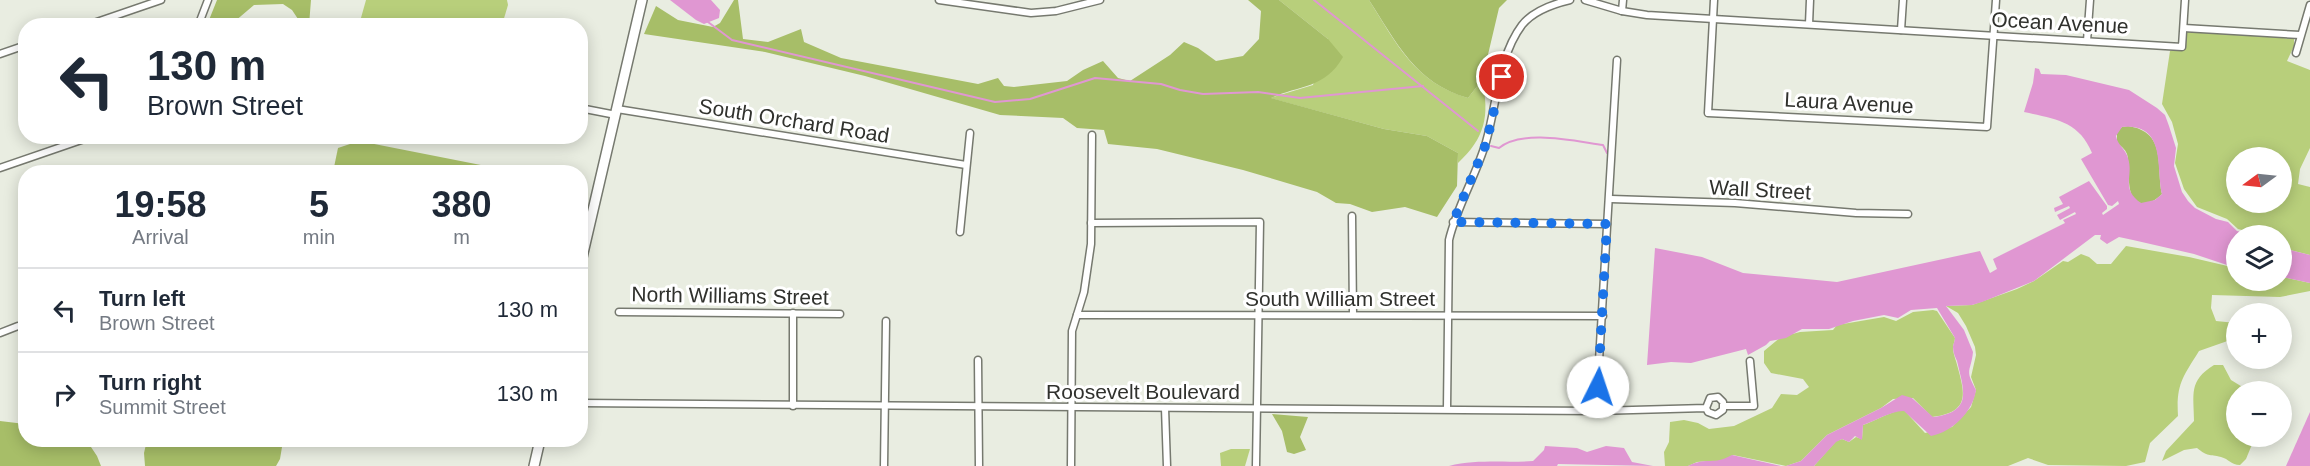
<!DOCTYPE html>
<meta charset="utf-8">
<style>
:root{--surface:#fff;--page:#f2f2f3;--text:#1f2937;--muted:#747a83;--line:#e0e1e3}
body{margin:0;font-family:Arial,sans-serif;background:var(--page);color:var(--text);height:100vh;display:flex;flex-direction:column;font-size:22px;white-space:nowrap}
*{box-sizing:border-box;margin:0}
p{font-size:20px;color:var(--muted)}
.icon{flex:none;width:33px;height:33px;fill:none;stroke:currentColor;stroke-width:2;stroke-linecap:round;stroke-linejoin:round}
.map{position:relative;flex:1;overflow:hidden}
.side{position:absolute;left:18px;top:165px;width:570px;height:282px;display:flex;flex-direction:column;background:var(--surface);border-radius:24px;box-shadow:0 3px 15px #0003}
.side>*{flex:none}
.guide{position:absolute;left:18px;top:18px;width:570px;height:126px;border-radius:24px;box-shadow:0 3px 15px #0003;background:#fff;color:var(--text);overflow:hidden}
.needle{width:39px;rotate:255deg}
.controls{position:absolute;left:2226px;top:147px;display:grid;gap:12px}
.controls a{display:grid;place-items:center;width:66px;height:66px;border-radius:50%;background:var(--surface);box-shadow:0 3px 15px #0003;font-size:30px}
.pin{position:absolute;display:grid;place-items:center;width:51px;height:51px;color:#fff;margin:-26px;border:3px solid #fff;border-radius:50%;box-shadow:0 2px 6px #0007}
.me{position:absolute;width:66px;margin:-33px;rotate:4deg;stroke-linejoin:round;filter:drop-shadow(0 0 4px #0008)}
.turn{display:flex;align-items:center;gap:21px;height:126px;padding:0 30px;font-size:27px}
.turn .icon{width:78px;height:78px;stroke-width:2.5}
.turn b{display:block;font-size:42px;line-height:51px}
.eta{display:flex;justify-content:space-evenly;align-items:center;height:102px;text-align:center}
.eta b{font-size:36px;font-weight:700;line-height:42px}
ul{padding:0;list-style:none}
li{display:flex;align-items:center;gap:18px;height:84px;padding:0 30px;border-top:2px solid var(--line)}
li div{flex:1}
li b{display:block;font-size:22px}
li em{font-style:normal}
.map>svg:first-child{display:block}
</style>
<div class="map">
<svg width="2310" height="466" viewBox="0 0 2310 466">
<rect width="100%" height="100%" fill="#e9ede1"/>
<!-- green -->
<g fill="#b8cf7b" fill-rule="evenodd">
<polygon points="366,0 507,0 508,5 502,25 359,25"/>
<path d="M1279 0H1369C1397 44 1414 82 1468 98L1482 80C1490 116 1485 138 1458 163V153L1427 136 1384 129 1270 98 1313 85 1328 39Z"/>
<path d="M2186 32 2236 34 2294 39V46L2287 61 2310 70V148L2300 169 2298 184 2310 187V255L2282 248V236L2254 233 2238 229 2227 219 2197 207 2184 189 2175 163 2178 144 2172 122 2162 104 2170 51 2183 48ZM2236 158H2282V202H2236Z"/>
<path d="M2126 246 2189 257 2236 268V280H2282V277L2310 283V291L2280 297 2212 295 2211 308 2216 321 2236 323V338L2199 351C2183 377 2176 384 2178 416L2150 443 2145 462 2126 466 2048 465 2028 458 2008 466H1814L1836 441 1842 439 1849 442 1856 437 1862 439 1863 425C1875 421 1893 410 1904 410L1925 433 1952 427 1971 407 1976 390 1971 377 1976 355 1975 347 1966 326 1958 313 1946 306 1972 305 2017 289 2034 281 2063 261 2068 262 2081 254 2089 257 2097 264H2111Z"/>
<path d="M1933 310 1937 311 1955 338C1955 341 1953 344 1953 348 1953 352 1955 358 1956 361 1964 391 1973 412 1932 417L1913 398 1893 399 1881 408 1827 435 1801 461 1786 466 1733 455 1721 463 1708 461 1697 462 1688 466H1665L1664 452 1669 442 1670 422 1684 420 1698 423 1709 429 1734 426 1772 408 1781 394 1797 395 1809 387 1803 379 1771 373 1764 363V351L1781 337 1800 332 1833 330 1837 325 1884 317 1896 321 1913 312Z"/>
<path d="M2214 365H2223L2231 380 2249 391 2236 392V436L2255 437 2246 459 2240 465C2231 465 2229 459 2221 457 2209 454 2208 457 2197 448L2184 450 2162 461 2166 451 2194 421C2194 394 2188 381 2214 365Z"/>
<polygon points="1231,449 1250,449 1245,466 1221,466 1220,453"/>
</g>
<!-- forest -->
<g fill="#a7be68">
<polygon points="217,0 311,0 309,25 302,25 292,10 283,4 254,5 234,22 207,25"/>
<path d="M734 0H738L743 39 768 42 801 29 804 42 841 58 978 84 998 78 1004 86 1014 87 1067 81 1083 70 1103 61 1118 78 1130 81 1170 55 1184 42 1198 48 1216 61 1243 56 1259 39 1261 11 1248 0H1279L1328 39 1343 57C1325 89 1299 85 1271 98L1384 129 1427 136 1458 153 1457 186 1437 217 1405 207 1372 212 1350 204 1336 203 1317 192 1243 170 1157 149 1108 144 1104 130 1077 128 1063 118 1000 115 865 76 765 52 644 34 656 6 678 20 713 27 720 23Z"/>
<path d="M1369 0H1507L1499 8 1482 80 1468 98C1415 83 1397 43 1369 0Z"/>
<path d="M2128 126C2167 132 2156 165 2162 194 2158 198 2152 203 2145 203 2123 206 2131 166 2127 154 2125 149 2121 146 2117 143V131L2122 127Z"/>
<polygon points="359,141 516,172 333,172 338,148"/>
<polygon points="1272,414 1308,417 1300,437 1306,450 1294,454 1287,452 1282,431"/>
<polygon points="0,421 25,424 26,440 87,441 97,456 101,466 0,466"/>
<polygon points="147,440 160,440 174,446 177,440 283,441 280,459 276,466 145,466 144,453"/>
</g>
<!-- water -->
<g fill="#e097d2" fill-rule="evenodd">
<polygon points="670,0 711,0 720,10 719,18 704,24 696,20"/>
<path d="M2035 68 2039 69 2041 74 2066 75 2129 90 2157 108 2165 115 2169 126 2176 148 2174 166 2182 192 2188 201 2195 208 2216 219 2228 222 2237 231 2253 235 2236 236V268L2194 254 2133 240 2119 237 2107 244 2100 239 2101 235H2095L2034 281 1982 302 1972 305 1946 306 1964 330 1973 352C1971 372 1964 369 1976 390 1973 412 1952 432 1931 436L1904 411C1893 410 1875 421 1863 425L1862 440 1855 436 1849 442 1842 439 1836 442 1814 466H1786L1801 461 1827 435 1881 408 1902 395 1912 398 1933 417C1973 412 1964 391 1957 361 1955 357 1953 352 1953 347 1953 344 1955 341 1955 338L1937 308 1911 310 1898 318 1884 315 1853 321 1829 329H1802L1786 338 1770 341 1766 345 1748 355 1746 349 1691 363 1671 362 1647 365 1655 248 1702 257 1743 273 1837 282 1980 251 1990 273 1997 269 1993 259 2065 223 2063 220 2076 214 2075 212 2060 220 2057 215 2070 208 2069 206 2055 212 2054 208 2063 204 2059 197 2089 181 2107 206V209L2102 213 2103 215 2119 204 2118 201 2112 206 2108 205 2081 159 2092 153C2079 121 2055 119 2024 112L2033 83ZM2122 127C2166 123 2156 166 2162 194L2155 200 2141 203C2120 188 2134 177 2128 158 2125 148 2118 146 2116 136Z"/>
<polygon points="2282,248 2310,255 2310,283 2282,277"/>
<polygon points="2310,412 2310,466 2286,466"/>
<path d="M1545 446 1577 448 1587 452 1606 446 1624 448 1632 462 1653 466 1558 464 1557 466H1449C1477 459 1504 463 1533 461L1544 450Z"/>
<path d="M1732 455 1781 466H1688C1709 456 1712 466 1732 455Z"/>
</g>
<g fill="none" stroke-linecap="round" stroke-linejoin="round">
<!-- stream -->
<g stroke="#e097d2" stroke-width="2">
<polyline points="1314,0 1478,131"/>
<polyline points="708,22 732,40 995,102 1030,99 1095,78 1161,84 1180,90 1203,94 1258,92 1300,98 1423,86"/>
<path d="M1491 146 1499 148C1522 129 1574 141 1603 145L1607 153"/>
</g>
<!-- street casing -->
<g stroke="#76796f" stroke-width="9">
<g id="street">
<polyline points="939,0 1031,13 1056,11 1100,0"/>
<polyline points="1585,0 1622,11 1647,15 2182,47 2185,0"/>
<polyline points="1714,0 1708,113 1987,127 1996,0"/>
<polyline points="1622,11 1623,0"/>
<polyline points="1809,24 1810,0"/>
<polyline points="85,26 161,0"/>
<polyline points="198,26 208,0"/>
<polyline points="2184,28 2300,35"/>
<polyline points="1901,30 1903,0"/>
<polyline points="2087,41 2090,0"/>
<polyline points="2296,53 2310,5"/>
<polyline points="0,54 26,45"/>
<polyline points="580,108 616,115"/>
<polyline points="617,109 966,165"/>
<polyline points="0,168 93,136"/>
<polyline points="1611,199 1735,203 1856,213 1908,214"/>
<polyline points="1352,216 1353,314"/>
<polyline points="1453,222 1607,224"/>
<polyline points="1091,223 1260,222 1256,466"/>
<polyline points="960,232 970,133"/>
<polyline points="619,312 840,314"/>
<polyline points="1077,315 1603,316"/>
<polyline points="0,333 18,326 26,326"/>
<polyline points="978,360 979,466"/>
<polyline points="580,403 1596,411 1706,408 1708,412 1716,415 1723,410 1723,402 1718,397 1710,398 1706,408"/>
<polyline points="793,406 793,313"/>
<polyline points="1724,406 1754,406 1750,361"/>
<polyline points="1165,408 1167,466"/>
<path d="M1447 409 1449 240C1457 206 1476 176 1486 142 1497 104 1498 57 1522 25 1533 11 1553 4 1570 0"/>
<polyline points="1596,411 1617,60"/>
<polyline points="884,466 886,321"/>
<polyline points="1071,466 1072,331 1084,292 1091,244 1092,135"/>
</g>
</g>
<!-- secondary casing -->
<g stroke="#76796f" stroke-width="12">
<g id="secondary">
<polyline points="580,266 642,0"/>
<polyline points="534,466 540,440"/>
</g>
</g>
<!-- street -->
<use href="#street" stroke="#fff" stroke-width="6"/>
<!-- secondary -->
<use href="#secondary" stroke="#fff" stroke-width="9"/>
</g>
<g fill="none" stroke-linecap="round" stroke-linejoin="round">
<!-- route -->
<polyline stroke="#1a73e8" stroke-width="10" stroke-dasharray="0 18" points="1502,77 1486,144 1453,222 1607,224 1598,387"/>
</g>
<g text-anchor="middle" stroke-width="6" stroke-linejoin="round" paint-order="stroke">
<!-- street labels -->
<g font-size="21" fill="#30312d" stroke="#fff">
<text transform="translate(2060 23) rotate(3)" y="7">Ocean Avenue</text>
<text transform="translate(1849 103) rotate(3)" y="7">Laura Avenue</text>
<text transform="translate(794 121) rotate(9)" y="7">South Orchard Road</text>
<text transform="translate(1760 190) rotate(3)" y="7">Wall Street</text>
<text transform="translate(730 296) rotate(1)" y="7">North Williams Street</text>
<text x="1340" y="306">South William Street</text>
<text x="1143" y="399">Roosevelt Boulevard</text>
</g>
</g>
</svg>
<div class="controls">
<a><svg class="needle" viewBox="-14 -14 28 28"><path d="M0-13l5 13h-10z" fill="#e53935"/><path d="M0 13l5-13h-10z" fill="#747a83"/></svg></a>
<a><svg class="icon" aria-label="layers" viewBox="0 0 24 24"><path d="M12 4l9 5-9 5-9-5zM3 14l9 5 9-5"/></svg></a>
<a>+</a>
<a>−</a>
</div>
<div class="pin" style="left:1502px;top:77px;background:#d93025"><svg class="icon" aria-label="arrive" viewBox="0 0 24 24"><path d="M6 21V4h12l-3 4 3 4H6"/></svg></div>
<svg class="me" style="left:1598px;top:387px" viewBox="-20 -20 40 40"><circle r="19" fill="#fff"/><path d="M0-13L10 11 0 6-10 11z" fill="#1a73e8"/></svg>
<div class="guide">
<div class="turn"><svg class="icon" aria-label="left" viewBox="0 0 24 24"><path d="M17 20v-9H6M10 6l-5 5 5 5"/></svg><div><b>130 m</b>Brown Street</div></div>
</div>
<section class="side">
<div class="eta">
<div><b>19:58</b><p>Arrival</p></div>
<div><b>5</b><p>min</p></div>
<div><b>380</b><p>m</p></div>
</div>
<ul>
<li><svg class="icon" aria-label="left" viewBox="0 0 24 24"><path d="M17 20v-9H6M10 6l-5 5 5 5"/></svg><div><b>Turn left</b><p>Brown Street</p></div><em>130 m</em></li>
<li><svg class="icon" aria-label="right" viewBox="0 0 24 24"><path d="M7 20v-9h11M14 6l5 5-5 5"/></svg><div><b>Turn right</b><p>Summit Street</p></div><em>130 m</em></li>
</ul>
</section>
</div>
